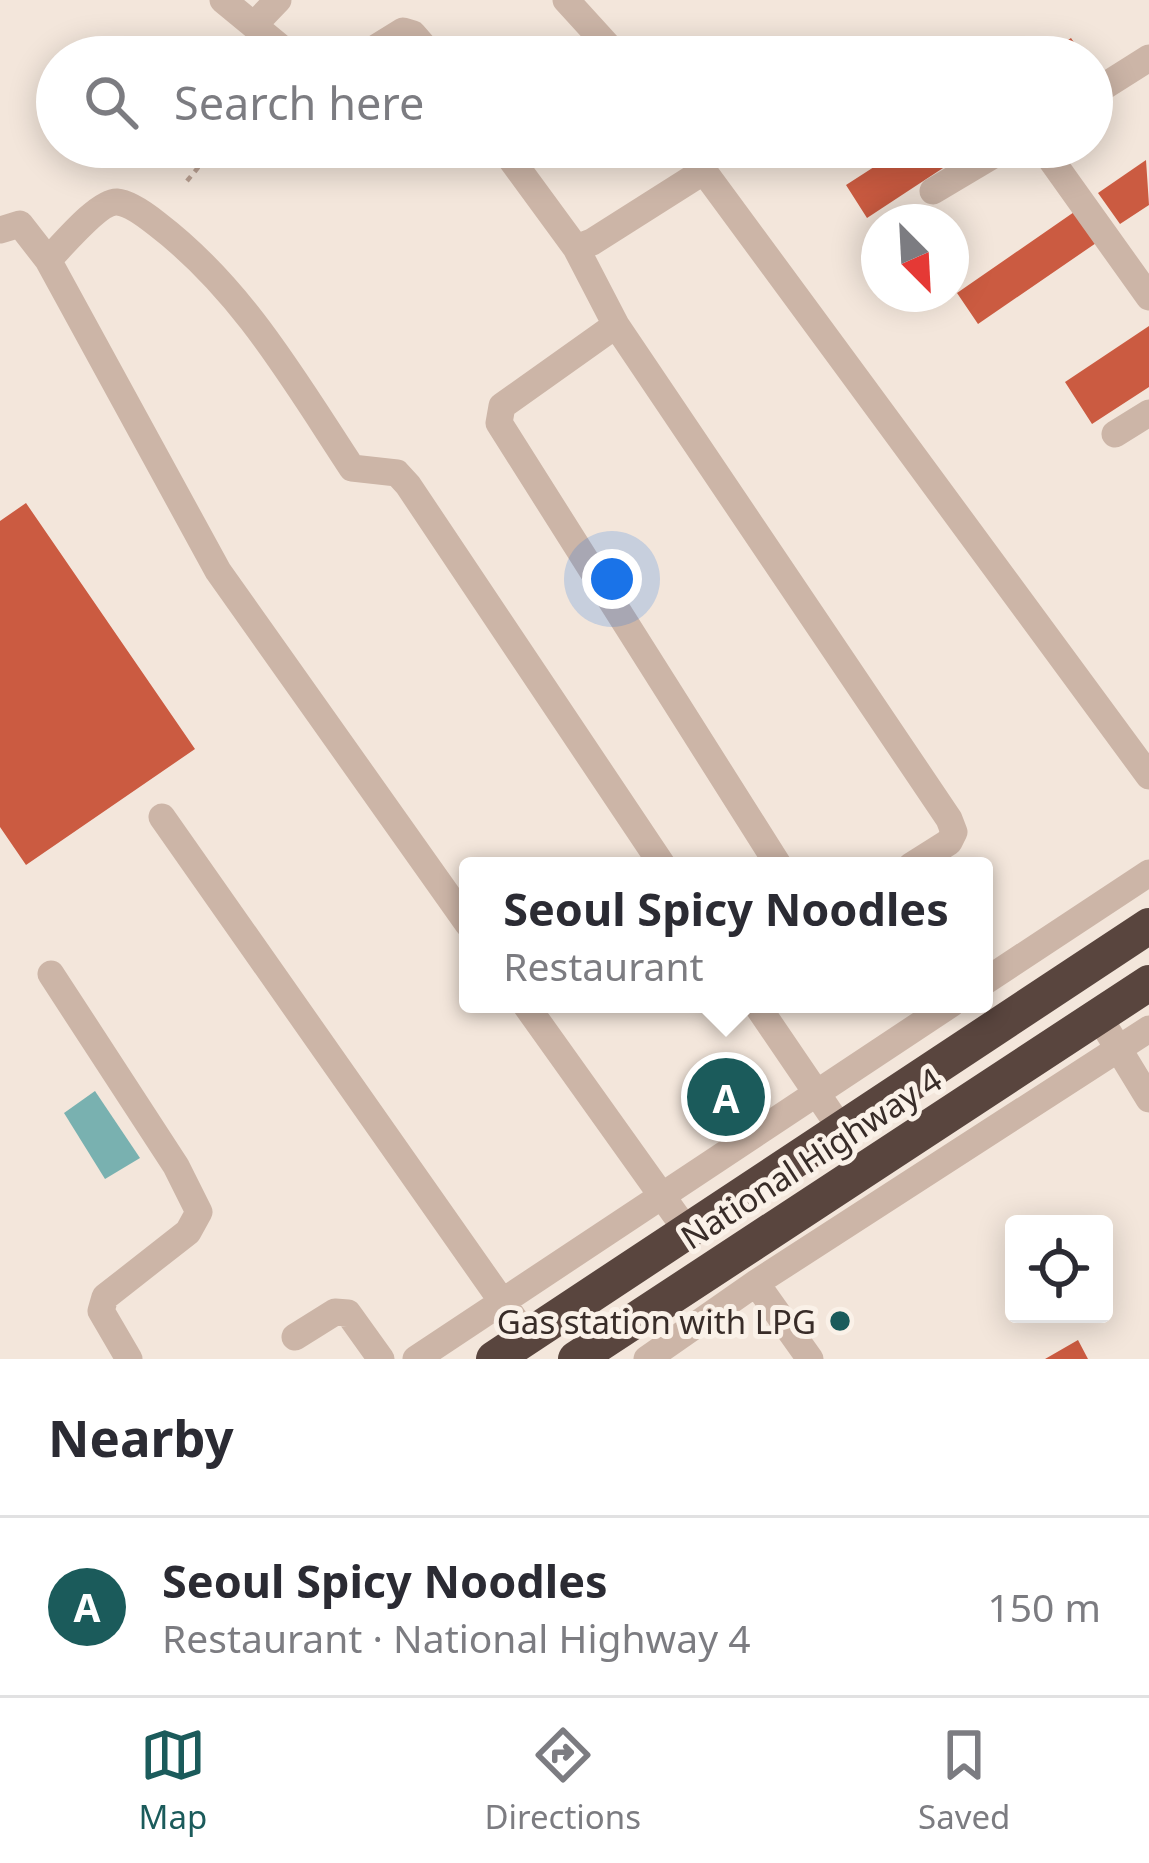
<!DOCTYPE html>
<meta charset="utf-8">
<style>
:root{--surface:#fff;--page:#f7f7f7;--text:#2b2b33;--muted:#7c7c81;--line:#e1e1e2;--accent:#1b5b5b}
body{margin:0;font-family:"Noto Sans",sans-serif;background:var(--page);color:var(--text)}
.controls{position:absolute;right:36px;bottom:36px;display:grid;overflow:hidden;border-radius:12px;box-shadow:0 6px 30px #0003}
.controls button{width:108px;height:108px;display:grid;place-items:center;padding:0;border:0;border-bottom:3px solid var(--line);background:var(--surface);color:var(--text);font:60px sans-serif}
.compass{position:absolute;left:861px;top:204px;width:108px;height:108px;border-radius:50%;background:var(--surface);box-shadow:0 6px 30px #0003;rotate:156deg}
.you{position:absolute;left:612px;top:579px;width:42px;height:42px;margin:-30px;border:9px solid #fff;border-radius:50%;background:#1a73e8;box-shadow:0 0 0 18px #1a73e833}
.badge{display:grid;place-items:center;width:78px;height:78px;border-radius:50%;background:var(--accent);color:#fff;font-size:39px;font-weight:700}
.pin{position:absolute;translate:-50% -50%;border:6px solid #fff;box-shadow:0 3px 12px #0006}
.popup{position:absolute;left:459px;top:857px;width:534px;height:156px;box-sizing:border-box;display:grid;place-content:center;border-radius:12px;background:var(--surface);filter:drop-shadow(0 3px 9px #0005);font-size:39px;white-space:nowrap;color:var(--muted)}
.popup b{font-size:45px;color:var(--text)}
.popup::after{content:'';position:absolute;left:50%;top:100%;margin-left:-24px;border:24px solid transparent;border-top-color:var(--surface)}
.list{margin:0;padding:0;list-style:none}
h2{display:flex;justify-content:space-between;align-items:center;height:156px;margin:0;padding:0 48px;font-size:51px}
h2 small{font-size:39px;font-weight:400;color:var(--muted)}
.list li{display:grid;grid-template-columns:78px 1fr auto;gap:36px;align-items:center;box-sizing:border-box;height:180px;padding:0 48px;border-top:3px solid var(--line)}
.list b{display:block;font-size:45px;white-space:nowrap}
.list p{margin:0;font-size:39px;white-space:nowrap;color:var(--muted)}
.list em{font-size:39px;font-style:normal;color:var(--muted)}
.icon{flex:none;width:66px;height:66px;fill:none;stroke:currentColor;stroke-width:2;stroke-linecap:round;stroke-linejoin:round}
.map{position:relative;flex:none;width:1149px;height:1359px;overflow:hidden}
.search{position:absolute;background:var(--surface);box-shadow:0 6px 30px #0003;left:36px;right:36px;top:36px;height:132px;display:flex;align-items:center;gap:30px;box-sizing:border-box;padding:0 42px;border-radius:66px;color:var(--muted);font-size:45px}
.sheet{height:336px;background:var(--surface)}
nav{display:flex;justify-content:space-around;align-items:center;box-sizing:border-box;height:168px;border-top:3px solid var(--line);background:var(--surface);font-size:33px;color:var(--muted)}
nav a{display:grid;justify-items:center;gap:6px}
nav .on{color:var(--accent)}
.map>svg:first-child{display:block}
.water{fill:#79b1b0}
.building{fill:#cb5b41}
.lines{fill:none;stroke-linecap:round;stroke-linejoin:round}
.path{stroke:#b89f91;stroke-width:4.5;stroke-dasharray:6 6;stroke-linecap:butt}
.minor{stroke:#ccb5a7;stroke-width:27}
.highway{stroke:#59453e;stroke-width:36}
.poi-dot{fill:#1b5b5b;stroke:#faf1e8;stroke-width:4.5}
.labels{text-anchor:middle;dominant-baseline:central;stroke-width:10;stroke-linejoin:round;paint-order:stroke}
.street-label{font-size:33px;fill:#382c28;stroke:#faf1e8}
.poi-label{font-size:33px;fill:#382c28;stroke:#faf1e8;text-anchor:end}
</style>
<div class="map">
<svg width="1149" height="1359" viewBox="0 0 1149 1359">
<rect width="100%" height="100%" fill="#f3e6db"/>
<path class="water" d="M95,1091L140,1158L105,1179L64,1113Z"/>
<path class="building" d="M1071,38L1084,57H1042Z
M905,147H975L867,218L846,185Z
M1146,160L1149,205L1120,224L1098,193Z
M1077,210L1099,241L978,324L957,293Z
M1149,326V387L1092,424L1065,382Z
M26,503L195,749L26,865L0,827V521Z
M1078,1340L1088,1359H1045Z"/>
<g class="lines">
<path class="path" d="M187,181L215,147"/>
<path class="minor" d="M223,0L292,57
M566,0L618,57
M255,24L278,0
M361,57L403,31L413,34L433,57
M1092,94L1149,58
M502,147L576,248L592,242L704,171
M686,147L1149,776
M1042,147L1149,297
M933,191L1007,147
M0,230L20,224L48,260L218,571L468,924
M576,248L616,325L949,819L954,832L949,842L911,866
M48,260C62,246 99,201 117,202C130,203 147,216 157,224C242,289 294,380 352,468L397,473L408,485L663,866
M616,325L502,406L499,423L779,866
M1115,434L1149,413
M162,817L527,1337
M51,974L176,1166L199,1212L188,1232L105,1297L101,1311L129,1359
M984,982L1149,873
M525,1004L687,1231
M756,1004L841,1129
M1099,1017L1149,1099
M756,1283L810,1359
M295,1337L335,1312L348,1313L381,1359
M416,1359L951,1004
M647,1359L756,1283L1149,1029"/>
<path class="highway" d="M494,1359L1149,926
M576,1359L1149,983"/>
</g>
<circle class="poi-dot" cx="840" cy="1321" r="12"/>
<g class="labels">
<g class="street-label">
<text transform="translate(811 1158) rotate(-33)">National Highway 4</text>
</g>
<g class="poi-label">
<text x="816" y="1321">Gas station with LPG</text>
</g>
</g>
</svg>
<div class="controls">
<button><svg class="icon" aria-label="locate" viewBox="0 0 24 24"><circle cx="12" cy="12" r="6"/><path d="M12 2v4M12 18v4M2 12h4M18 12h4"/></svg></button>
</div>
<svg class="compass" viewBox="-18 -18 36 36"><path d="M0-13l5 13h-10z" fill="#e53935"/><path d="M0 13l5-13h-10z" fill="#7c7c81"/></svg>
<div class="you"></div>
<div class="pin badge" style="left:726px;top:1097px">A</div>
<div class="popup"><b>Seoul Spicy Noodles</b>Restaurant</div>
<div class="search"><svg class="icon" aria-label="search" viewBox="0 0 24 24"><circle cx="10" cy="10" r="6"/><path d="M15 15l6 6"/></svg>Search here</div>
</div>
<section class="sheet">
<h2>Nearby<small></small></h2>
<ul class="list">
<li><span class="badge">A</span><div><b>Seoul Spicy Noodles</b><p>Restaurant · National Highway 4</p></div><em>150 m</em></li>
</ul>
</section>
<nav>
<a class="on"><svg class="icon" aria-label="map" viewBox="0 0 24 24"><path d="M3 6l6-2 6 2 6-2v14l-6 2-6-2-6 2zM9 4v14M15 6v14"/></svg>Map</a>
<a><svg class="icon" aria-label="directions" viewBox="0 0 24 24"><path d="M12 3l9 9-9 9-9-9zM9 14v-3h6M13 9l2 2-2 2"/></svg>Directions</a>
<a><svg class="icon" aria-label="saved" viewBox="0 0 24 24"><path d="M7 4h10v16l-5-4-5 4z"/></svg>Saved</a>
</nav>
